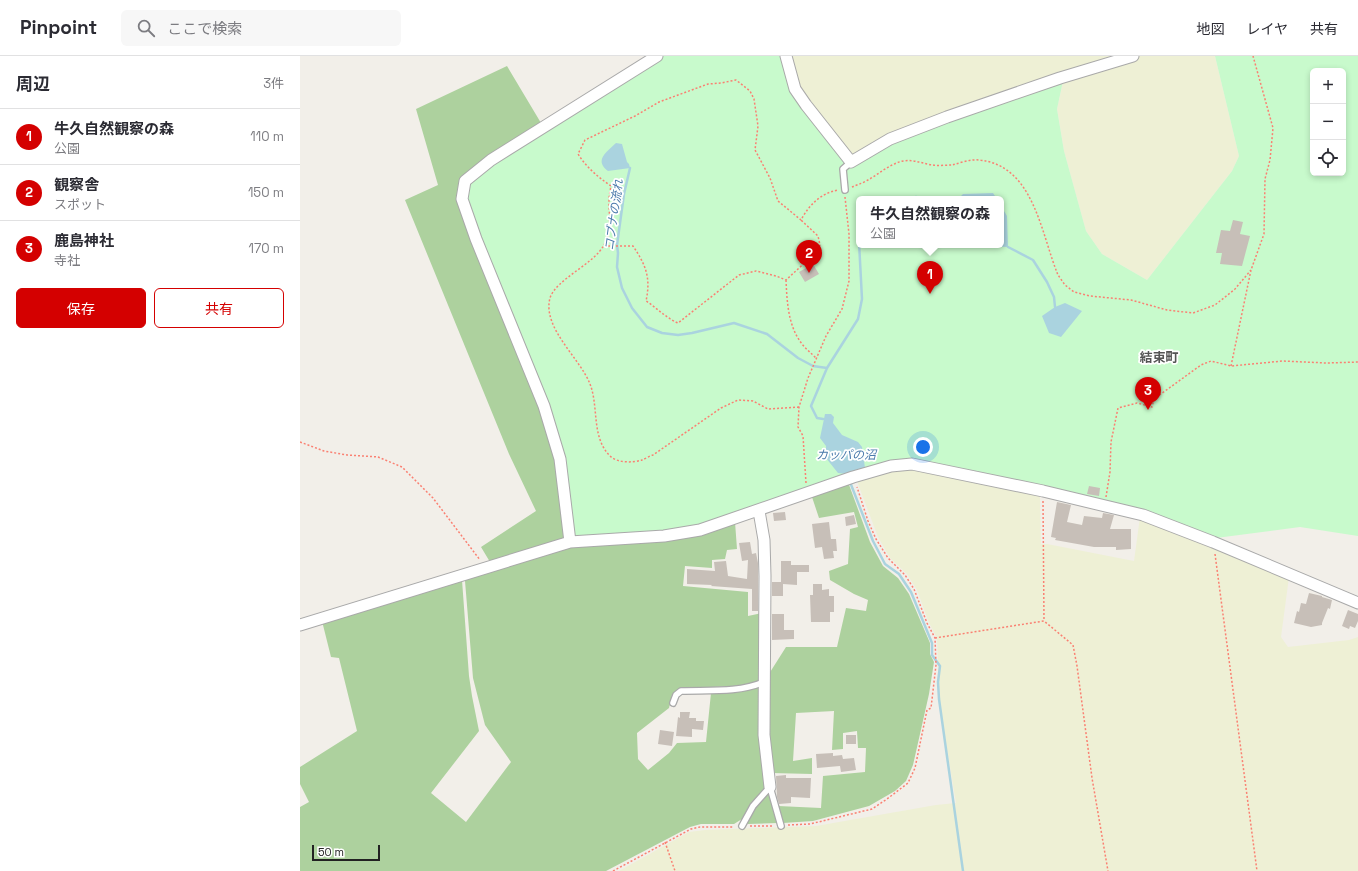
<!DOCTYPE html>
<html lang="ja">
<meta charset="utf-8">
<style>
:root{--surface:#fff;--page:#f7f7f7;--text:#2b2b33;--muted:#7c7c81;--line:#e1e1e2;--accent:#d40000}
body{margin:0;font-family:"Space Grotesk","Noto Sans JP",sans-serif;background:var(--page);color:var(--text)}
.controls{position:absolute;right:12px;top:12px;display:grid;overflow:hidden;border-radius:6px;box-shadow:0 2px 6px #0003}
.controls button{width:36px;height:36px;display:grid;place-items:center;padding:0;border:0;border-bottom:1px solid var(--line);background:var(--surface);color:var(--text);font:20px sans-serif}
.scale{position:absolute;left:12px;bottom:10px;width:68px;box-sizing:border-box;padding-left:4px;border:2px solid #222;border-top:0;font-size:11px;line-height:14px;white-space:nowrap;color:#222;-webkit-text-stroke:3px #fff;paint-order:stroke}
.you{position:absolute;left:623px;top:391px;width:14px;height:14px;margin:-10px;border:3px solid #fff;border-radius:50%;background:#1a73e8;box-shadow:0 0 0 6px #1a73e833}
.badge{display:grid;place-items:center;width:26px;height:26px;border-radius:50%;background:var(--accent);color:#fff;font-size:13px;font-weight:700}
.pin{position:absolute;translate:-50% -33px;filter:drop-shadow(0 1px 2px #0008)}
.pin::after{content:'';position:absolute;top:21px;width:14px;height:12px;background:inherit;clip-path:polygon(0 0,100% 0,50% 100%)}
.popup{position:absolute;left:556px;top:140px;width:148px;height:52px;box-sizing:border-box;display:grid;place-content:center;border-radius:6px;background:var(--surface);filter:drop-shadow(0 1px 3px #0005);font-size:13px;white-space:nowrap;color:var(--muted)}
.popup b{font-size:15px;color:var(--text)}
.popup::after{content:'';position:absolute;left:50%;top:100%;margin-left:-8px;border:8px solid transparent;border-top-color:var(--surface)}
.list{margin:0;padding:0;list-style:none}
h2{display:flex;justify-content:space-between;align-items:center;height:52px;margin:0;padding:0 16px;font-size:17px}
h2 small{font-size:13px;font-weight:400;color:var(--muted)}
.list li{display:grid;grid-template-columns:26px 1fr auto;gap:12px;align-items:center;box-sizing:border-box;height:56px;padding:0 16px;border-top:1px solid var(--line)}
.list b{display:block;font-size:15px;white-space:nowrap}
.list p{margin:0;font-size:13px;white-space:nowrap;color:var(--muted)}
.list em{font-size:13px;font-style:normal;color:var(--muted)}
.actions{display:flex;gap:8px;padding:12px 16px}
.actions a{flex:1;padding:9px 0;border:1px solid var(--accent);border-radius:6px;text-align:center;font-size:14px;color:var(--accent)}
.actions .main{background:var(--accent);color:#fff}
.icon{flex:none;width:22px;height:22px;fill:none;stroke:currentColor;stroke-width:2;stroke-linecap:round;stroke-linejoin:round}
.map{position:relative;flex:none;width:1058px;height:815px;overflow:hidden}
header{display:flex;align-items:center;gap:24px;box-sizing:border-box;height:56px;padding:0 20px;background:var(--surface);border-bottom:1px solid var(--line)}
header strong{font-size:19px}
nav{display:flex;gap:22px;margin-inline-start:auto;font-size:14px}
.search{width:280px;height:36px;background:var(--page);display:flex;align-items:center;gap:10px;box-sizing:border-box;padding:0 14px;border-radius:6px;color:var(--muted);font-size:15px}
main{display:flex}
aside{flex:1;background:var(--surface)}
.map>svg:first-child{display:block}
.farmland{fill:#eef0d5}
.forest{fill:#add19e}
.park{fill:#c8facc;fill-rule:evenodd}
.water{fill:#aad3df}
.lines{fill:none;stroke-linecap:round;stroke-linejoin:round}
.stream{stroke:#aad3df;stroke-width:2.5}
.building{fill:#c7bfb8}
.service-casing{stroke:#a9a9a9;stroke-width:8}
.minor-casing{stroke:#a9a9a9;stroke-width:13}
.path{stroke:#fa8072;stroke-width:1.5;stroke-dasharray:2 2;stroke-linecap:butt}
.service{stroke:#fff;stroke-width:5.5}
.minor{stroke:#fff;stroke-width:11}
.labels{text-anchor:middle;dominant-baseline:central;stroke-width:3.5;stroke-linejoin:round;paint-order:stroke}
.water-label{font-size:12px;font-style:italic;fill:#4a7aab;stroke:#fff}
.quarter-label{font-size:13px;font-weight:bold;fill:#555;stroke:#fff}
</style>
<header>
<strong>Pinpoint</strong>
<div class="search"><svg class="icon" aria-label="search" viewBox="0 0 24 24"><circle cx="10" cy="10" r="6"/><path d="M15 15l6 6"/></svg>ここで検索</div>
<nav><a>地図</a><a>レイヤ</a><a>共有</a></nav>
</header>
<main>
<aside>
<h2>周辺<small>3件</small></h2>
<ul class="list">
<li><span class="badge">1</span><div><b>牛久自然観察の森</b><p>公園</p></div><em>110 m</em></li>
<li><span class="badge">2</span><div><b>観察舎</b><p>スポット</p></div><em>150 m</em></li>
<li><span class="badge">3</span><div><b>鹿島神社</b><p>寺社</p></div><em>170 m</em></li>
</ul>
<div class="actions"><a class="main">保存</a><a>共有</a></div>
</aside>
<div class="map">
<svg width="1058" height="815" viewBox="0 0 1058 815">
<rect width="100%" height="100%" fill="#f2efe9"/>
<path class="farmland" d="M489,0H915L939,100L932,115L847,224L802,198L786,175L764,95L757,53L763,26L556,99L548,98L498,33Z
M599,412L621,413L738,438L740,442L741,488H747L834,505L840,461L989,521L981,581L988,591L1049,584L1058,581V815H319L389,776L405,774L516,770L636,749L656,747L640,651L637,582L629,567L617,534L607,518L590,502L578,481L558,428V423Z"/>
<path class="forest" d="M207,10L241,67L242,356L257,404L267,477L264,483L190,506L181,491L236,455L209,398L105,144L138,129L116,53Z
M548,426L570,486L583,510L598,522L609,538L630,587V598L634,606L629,638L613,709L606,725L595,735L569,750L513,765L483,767L478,750L521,752L523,720L565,716L566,692H558L557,675L543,677V693L532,694L534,655L496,657L493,705L512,702V718L471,717L469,701L467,621L486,591H537L546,552L566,555L568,544L554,538L530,524L529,515L548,508L550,473L558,471L554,456L519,462L511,438Z
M435,466L437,493L427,494L425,503L412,504V512L385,510L383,530L448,536V560L462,557V621L456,626L443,630L380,632L372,639L369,652L337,677L338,703L348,714L369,697L377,687L406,686L411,637L451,633L460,631L465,733L449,751L442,763L434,768H401L390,771L306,815H0V751L9,746L0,728V711L57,675L39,602L31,601L22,565L162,524L169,620L172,640L179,675L131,737L166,766L211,706L185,669L173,622L165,525L170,519L275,489Z
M469,737L478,767L448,768L447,765L454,752Z"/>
<path class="park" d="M363,0H482L483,5L549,113L574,96L609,80L763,25L757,53L764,95L786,175L802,198L847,224L932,115L939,100L915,0H1058V480L1000,471L916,482L614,403L402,469L365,476L276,481L273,477L265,406L166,146L167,129L197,105ZM1013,15H1043V117H1013ZM559,143H701V189H559Z"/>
<path class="water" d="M316,87L322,88L327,106L329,108L330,112L308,115C293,104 308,95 316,87Z
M693,137L697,143H658L663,138Z
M701,150L707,160L708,191L686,190L685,189H701Z
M765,247L782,255L761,281L749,277L742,260L755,251Z
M525,358H531L534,361L533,367L542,379L558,386L562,391L565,412L547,418L538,417L526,402V390L520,382Z"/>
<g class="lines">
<path class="stream" d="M330,112L324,138L317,189L318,197L317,211L322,232L332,252L347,271L362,277L378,279L392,277L434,267L467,278L498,302L513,310L527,312
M610,143L616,141L623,143
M708,191L733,204L747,226L754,241L755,251
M523,363L517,362L511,350L527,312L558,263L562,243L559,186
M550,426L573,485L585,508L599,518L611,536L632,587V599L640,610L638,626L639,643L663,815"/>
</g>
<path class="building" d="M933,164L943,166L940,178L950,180L942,210L920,208L922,197H916L921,174L930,175Z
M513,208L519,218L505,226L499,216Z
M789,430L800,432L799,440L787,438Z
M757,446L771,449L767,466L782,469L784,460L802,462L803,457L814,459L810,473H831V493L816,494V491H794L755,484L756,482L751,481Z
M485,456L486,464L474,465L473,457Z
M554,459L556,468L546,470L545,461Z
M529,466L531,483H536L537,495H533L534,502L524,503L522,491L515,492L512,468Z
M450,486L452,498L456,497L458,507V555H452V533L411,530L412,529L387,528V513L415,515L414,506L426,505L428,520L447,523L448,504L442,505L439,487Z
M481,505H491V509H509V516H497V529L483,528V540H472V526H481Z
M513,528H522V534L529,533V540H534V556H530V566H511L510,539H513Z
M1009,537L1022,540V541L1032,544L1030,553L1028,552L1022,567V569L1011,571L994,567L997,555L999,556L1001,547L1006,548Z
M1048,554L1058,558V565L1055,572L1050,570L1049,573L1042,570Z
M472,558H484V574H494V583L472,584Z
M380,656H390L389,662H396V665H404L403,674L392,673V681L376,680L378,661L380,662Z
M360,674L374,676L372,690L358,688Z
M546,679H556V688H546Z
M533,697V700L542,699L543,703L554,702L556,714L541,716L540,710L517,712L516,698Z
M486,719V722H511L510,742L491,741V747L479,748L477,741L476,720Z"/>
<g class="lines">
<defs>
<path id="service" d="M545,134L543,113L551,106
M373,647L376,639L381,635C409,634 438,637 464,626
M470,731L481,770
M442,770L453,750L470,731"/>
<path id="minor" d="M486,0L495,33L506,49L551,106L590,83L647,61L760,22L833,0
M459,455L464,484L465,520L464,679L470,731
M270,486L260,403L244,350L176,183L162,143L165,125L191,104L357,0
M0,569L270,486L364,480L400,474L553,421L591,410L612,408L743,435L843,459L913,486L1058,547"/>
</defs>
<use href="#service" class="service-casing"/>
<use href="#minor" class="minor-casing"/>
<path class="path" d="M552,131C556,129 561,128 566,125C578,119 589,108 603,105C614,103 623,108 633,109C639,110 646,109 652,109C660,107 670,103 679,104C734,109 741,178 758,219L765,229L774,236L790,240L831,244L867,254L893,257L915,249L935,233L951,214
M304,190H333C346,209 351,222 346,245C357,252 366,262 378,267L439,219L456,215L476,220L486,224L511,201L520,189L518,180L501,164
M486,224C487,246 488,270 502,288C506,293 511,297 516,302
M931,310L951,214L964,178L965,123L970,104L973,72L953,0
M499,351L468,353L453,345L438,344L421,352L353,399C349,400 345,403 342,404C333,407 317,407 310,400C291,381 299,351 290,328C280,302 242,272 250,242C256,223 293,209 304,189C312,175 309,160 309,145C309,140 310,135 311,130C298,121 286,111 278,98L285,84L335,60L359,46L408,28L421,27L436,24L450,35L454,43L458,70L455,94L470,122L478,145L501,164C509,149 521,137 538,134
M0,386L24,395L47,399L78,401L102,411L133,442L180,504
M506,427L503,380L498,371L499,351L508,322L526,280L542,253L549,225V178L545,141
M806,441L810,416L811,386L818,352L837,347L852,351L854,343L901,309L911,305L931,310L983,305L1026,307L1058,306
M743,445L744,565
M915,498L957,815
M635,582L744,565L773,589L777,610L792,722L808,815
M488,769L510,768L572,753L587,743L608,727L615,712L627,654L631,652L636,609L635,582L627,567L614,533L605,519L588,502L576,483L568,465L557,431
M450,770H474
M365,786L375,815
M313,815L391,773L400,771H434"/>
<use href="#service" class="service"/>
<use href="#minor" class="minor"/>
</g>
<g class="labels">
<g class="water-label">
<text transform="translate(314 159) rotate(-82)">コブナの流れ</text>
<text x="546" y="399">カッパの沼</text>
</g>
<g class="quarter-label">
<text x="859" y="301">結束町</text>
</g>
</g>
</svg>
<div class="controls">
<button>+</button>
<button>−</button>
<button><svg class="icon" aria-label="locate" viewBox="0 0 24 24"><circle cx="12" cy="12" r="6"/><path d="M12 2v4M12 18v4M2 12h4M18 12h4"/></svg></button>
</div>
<div class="scale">50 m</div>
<div class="you"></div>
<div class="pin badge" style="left:630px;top:238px">1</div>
<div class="popup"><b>牛久自然観察の森</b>公園</div>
<div class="pin badge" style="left:509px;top:217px">2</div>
<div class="pin badge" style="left:848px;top:354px">3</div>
</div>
</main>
